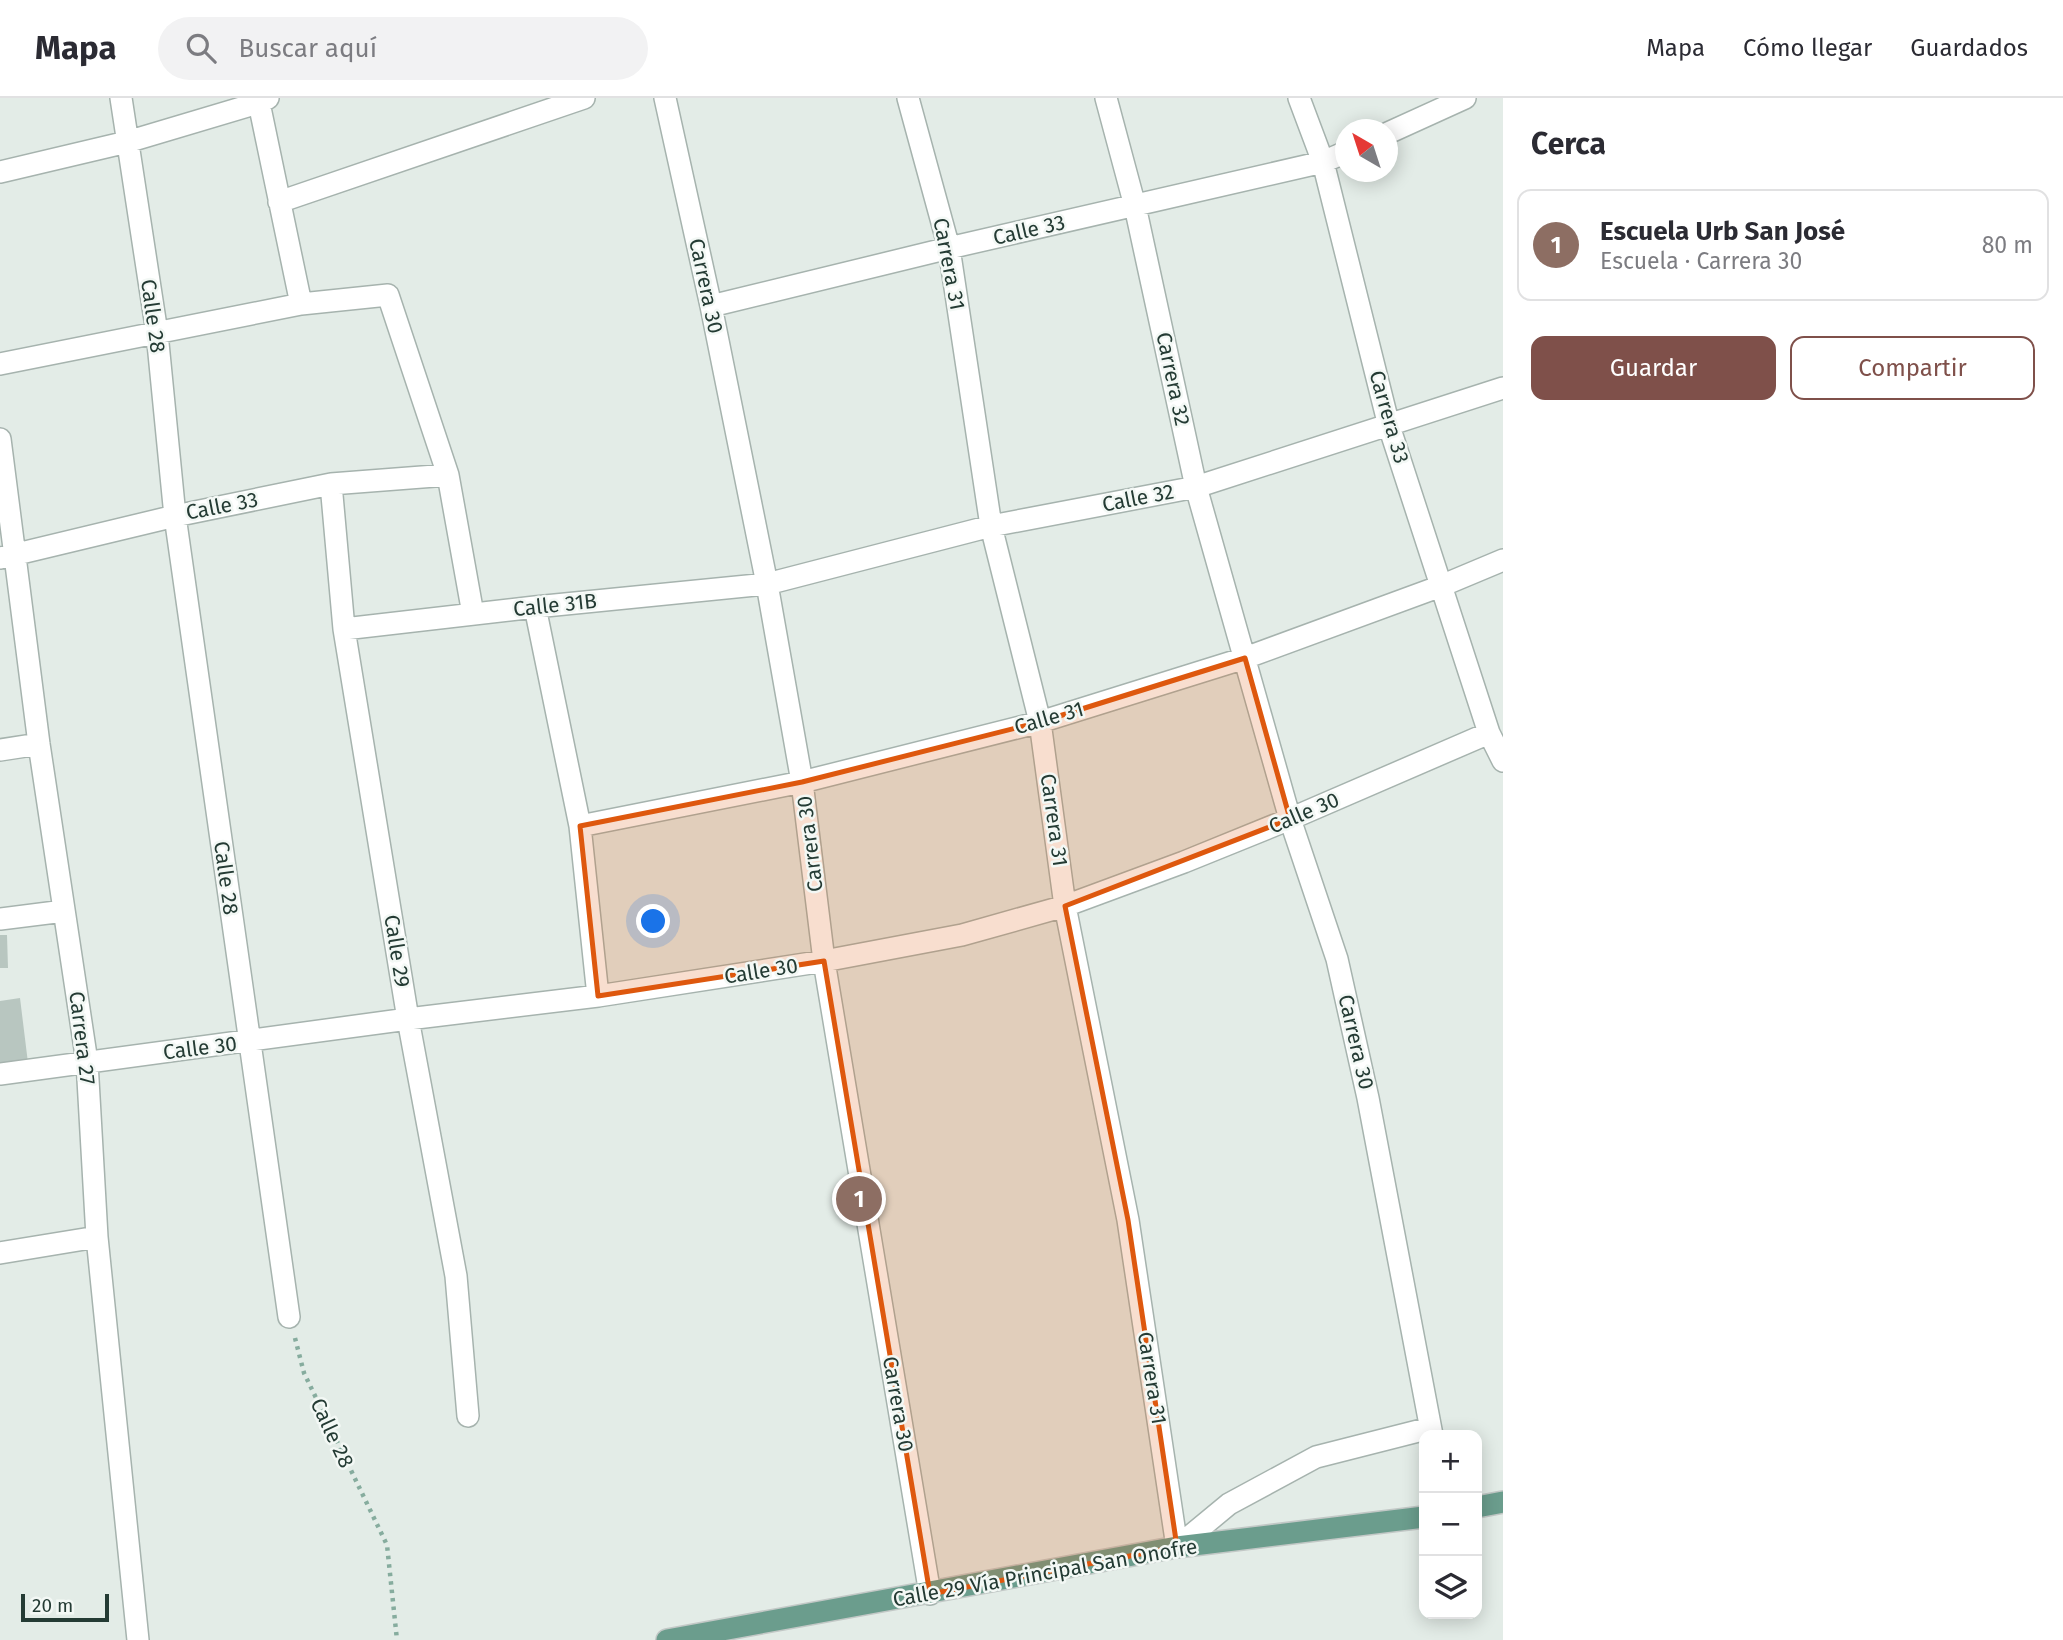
<!DOCTYPE html>
<html lang="es">
<meta charset="utf-8">
<style>
:root{--surface:#fff;--page:#f2f2f3;--text:#2b2b33;--muted:#7c7c81;--line:#e1e1e2;--accent:#7f504a}
body{margin:0;font-family:"Fira Sans",sans-serif;background:var(--page);color:var(--text)}
.controls{position:absolute;right:21px;bottom:21px;display:grid;overflow:hidden;border-radius:14px;box-shadow:0 4px 18px #0003}
.controls button{width:63px;height:63px;display:grid;place-items:center;padding:0;border:0;border-bottom:2px solid var(--line);background:var(--surface);color:var(--text);font:35px sans-serif}
.compass{position:absolute;left:1335px;top:21px;width:63px;height:63px;border-radius:50%;background:var(--surface);box-shadow:0 4px 18px #0003;rotate:321deg}
.scale{position:absolute;left:21px;bottom:18px;width:88px;box-sizing:border-box;padding-left:7px;border:4px solid #243b34;border-top:0;font-size:19px;line-height:24px;white-space:nowrap;color:#243b34;-webkit-text-stroke:5px #f3f8f5;paint-order:stroke}
.you{position:absolute;left:654px;top:824px;width:24px;height:24px;margin:-18px;border:5px solid #fff;border-radius:50%;background:#1a73e8;box-shadow:0 0 0 10px #1a73e833}
.badge{display:grid;place-items:center;width:46px;height:46px;border-radius:50%;background:var(--accent);color:#fff;font-size:23px;font-weight:700}
.pin{position:absolute;translate:-50% -50%;border:4px solid #fff;box-shadow:0 2px 7px #0006}
.list{margin:0;padding:0;list-style:none}
h2{display:flex;justify-content:space-between;align-items:center;height:91px;margin:0;padding:0 28px;font-size:30px}
h2 small{font-size:23px;font-weight:400;color:var(--muted)}
.list li{display:grid;grid-template-columns:46px 1fr auto;gap:21px;align-items:center;box-sizing:border-box;height:112px;margin:0 14px 14px;padding:0 14px;border:2px solid var(--line);border-radius:14px}
.list b{display:block;font-size:26px;white-space:nowrap}
.list p{margin:0;font-size:23px;white-space:nowrap;color:var(--muted)}
.list em{font-size:23px;font-style:normal;color:var(--muted)}
.actions{display:flex;gap:14px;padding:21px 28px}
.actions a{flex:1;padding:16px 0;border:2px solid var(--accent);border-radius:14px;text-align:center;font-size:24px;color:var(--accent)}
.actions .main{background:var(--accent);color:#fff}
.icon{flex:none;width:38px;height:38px;fill:none;stroke:currentColor;stroke-width:2;stroke-linecap:round;stroke-linejoin:round}
.map{position:relative;flex:none;width:1503px;height:1542px;overflow:hidden}
header{display:flex;align-items:center;gap:42px;box-sizing:border-box;height:98px;padding:0 35px;background:var(--surface);border-bottom:2px solid var(--line)}
header strong{font-size:33px}
nav{display:flex;gap:38px;margin-inline-start:auto;font-size:24px}
.search{width:490px;height:63px;background:var(--page);display:flex;align-items:center;gap:18px;box-sizing:border-box;padding:0 24px;border-radius:38px;color:var(--muted);font-size:26px}
main{display:flex}
aside{flex:1;background:var(--surface)}
.map>svg:first-child{display:block}
.building{fill:#b8c6c0}
.lines{fill:none;stroke-linecap:round;stroke-linejoin:round}
.street-casing{stroke:#a6b3ae;stroke-width:24}
.primary-casing{stroke:#c2c8c6;stroke-width:24}
.path{stroke:#86ac9e;stroke-width:4.5;stroke-dasharray:3.5 5;stroke-linecap:butt}
.street{stroke:#fff;stroke-width:21}
.primary{stroke:#6b9d8d;stroke-width:21}
.marked{fill:#de580e;fill-opacity:0.2;stroke:#de580e;stroke-width:5;stroke-linejoin:round}
.labels{text-anchor:middle;dominant-baseline:central;stroke-width:5;stroke-linejoin:round;paint-order:stroke}
.street-label{font-size:21px;fill:#243b34;stroke:#f3f8f5}
</style>
<header>
<strong>Mapa</strong>
<div class="search"><svg class="icon" aria-label="search" viewBox="0 0 24 24"><circle cx="10" cy="10" r="6"/><path d="M15 15l6 6"/></svg>Buscar aquí</div>
<nav><a>Mapa</a><a>Cómo llegar</a><a>Guardados</a></nav>
</header>
<main>
<div class="map">
<svg width="1503" height="1542" viewBox="0 0 1503 1542">
<rect width="100%" height="100%" fill="#e3ece7"/>
<path class="building" d="M0,837H7L8,870H0Z
M20,900L28,965L0,969V903Z"/>
<g class="lines">
<defs>
<path id="street" d="M121,0L157,235L175,418L289,1219
M258,0L301,206
M665,0L711,208L767,486L802,684L824,863L930,1496
M908,0L949,150L991,428L1040,624L1065,808L1128,1122L1177,1449
M1106,0L1135,108L1196,389L1290,721L1337,861L1368,1000L1432,1337
M1299,0L1323,64L1389,328L1489,635L1503,663
M1388,35L1465,0
M0,74L127,44L258,5L268,0
M279,104L584,0
M711,208L949,150L1323,64L1346,54
M0,266L301,206L388,197L448,377L473,516
M0,341L39,646L87,964L97,1139L138,1542
M331,386L344,531L408,921L456,1178L468,1318
M0,460L175,418L331,386L448,377
M535,509L580,728L598,898
M344,531L535,509L767,486L991,428L1196,389L1503,290
M0,652L39,646
M580,728L802,684L1040,624L1245,560L1441,488L1503,462
M0,821L64,813
M0,976L408,921L598,898L824,863L962,837L1065,808L1184,764L1290,721L1489,635
M0,1155L97,1139
M1177,1449L1229,1406L1316,1359L1430,1330"/>
<path id="primary" d="M1477,1409L1503,1404
M667,1542L1177,1449L1424,1419"/>
</defs>
<use href="#street" class="street-casing"/>
<use href="#primary" class="primary-casing"/>
<path class="path" d="M295,1240L304,1275L387,1447L397,1542"/>
<use href="#street" class="street"/>
<use href="#primary" class="primary"/>
</g>
<path class="marked" d="M1245,560L1290,721L1065,808L1128,1122L1177,1449L930,1496L824,863L598,898L580,728L802,684L1040,624Z"/>
<g class="labels">
<g class="street-label">
<text transform="translate(1029 132) rotate(-13)">Calle 33</text>
<text transform="translate(949 166) rotate(79)">Carrera 31</text>
<text transform="translate(706 188) rotate(78)">Carrera 30</text>
<text transform="translate(153 218) rotate(82)">Calle 28</text>
<text transform="translate(1173 281) rotate(78)">Carrera 32</text>
<text transform="translate(1389 319) rotate(74)">Carrera 33</text>
<text transform="translate(1138 400) rotate(-11)">Calle 32</text>
<text transform="translate(222 408) rotate(-11)">Calle 33</text>
<text transform="translate(555 507) rotate(-6)">Calle 31B</text>
<text transform="translate(1049 620) rotate(-16)">Calle 31</text>
<text transform="translate(1304 715) rotate(-23)">Calle 30</text>
<text transform="translate(1054 722) rotate(82)">Carrera 31</text>
<text transform="translate(810 746) rotate(-97)">Carrera 30</text>
<text transform="translate(226 780) rotate(82)">Calle 28</text>
<text transform="translate(397 853) rotate(81)">Calle 29</text>
<text transform="translate(761 873) rotate(-9)">Calle 30</text>
<text transform="translate(82 940) rotate(83)">Carrera 27</text>
<text transform="translate(1356 944) rotate(77)">Carrera 30</text>
<text transform="translate(200 950) rotate(-7)">Calle 30</text>
<text transform="translate(1152 1280) rotate(81)">Carrera 31</text>
<text transform="translate(898 1306) rotate(80)">Carrera 30</text>
<text transform="translate(332 1335) rotate(65)">Calle 28</text>
<text transform="translate(1045 1475) rotate(-10)">Calle 29 Vía Principal San Onofre</text>
</g>
</g>
</svg>
<div class="controls">
<button>+</button>
<button>−</button>
<button><svg class="icon" aria-label="layers" viewBox="0 0 24 24"><path d="M12 4l9 5-9 5-9-5zM3 14l9 5 9-5"/></svg></button>
</div>
<svg class="compass" viewBox="-18 -18 36 36"><path d="M0-13l5 13h-10z" fill="#e53935"/><path d="M0 13l5-13h-10z" fill="#7c7c81"/></svg>
<div class="scale">20 m</div>
<div class="you"></div>
<div class="pin badge" style="left:859px;top:1101px;background:#8d6e63">1</div>
</div>
<aside>
<h2>Cerca<small></small></h2>
<ul class="list">
<li><span class="badge" style="background:#8d6e63">1</span><div><b>Escuela Urb San José</b><p>Escuela · Carrera 30</p></div><em>80 m</em></li>
</ul>
<div class="actions"><a class="main">Guardar</a><a>Compartir</a></div>
</aside>
</main>
